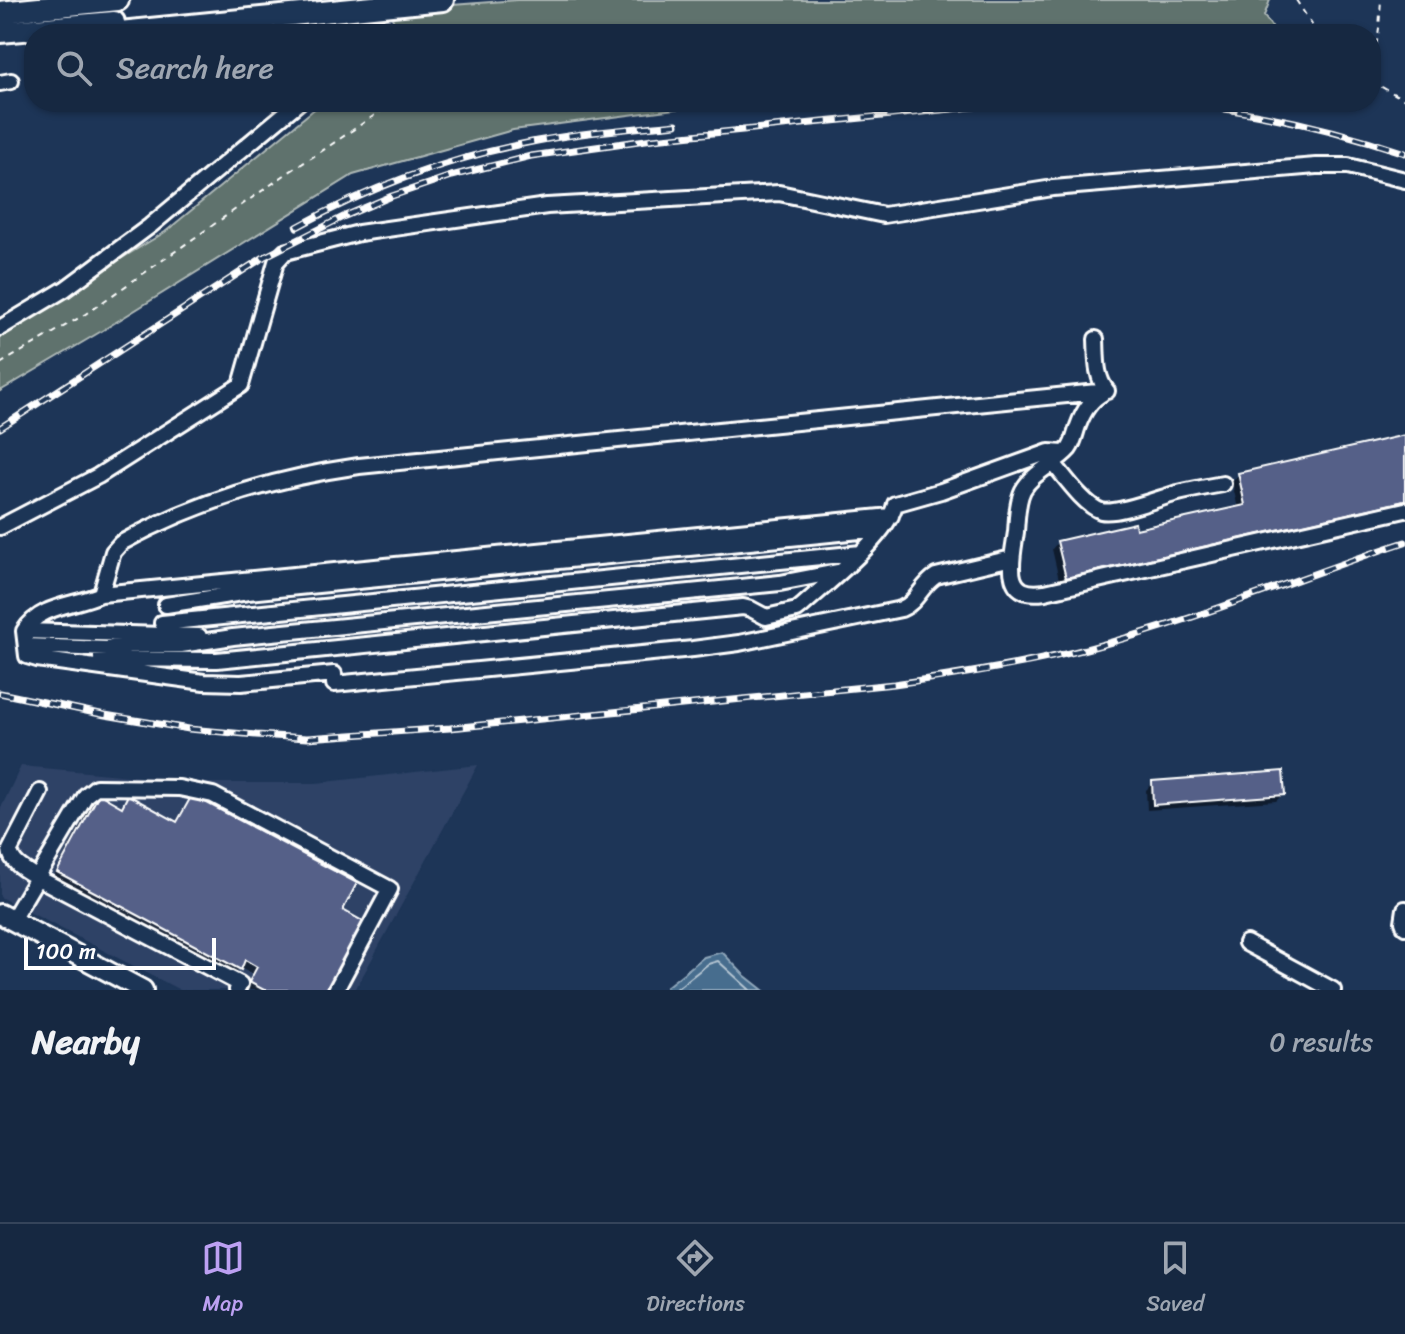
<!DOCTYPE html>
<style>
:root{--surface:#162841;--page:#1f3048;--text:#f1f3f6;--muted:#9ea6b1;--line:#35445a;--accent:#bca0f2}
body{margin:0;font-family:Sriracha,sans-serif;background:var(--page);color:var(--text)}
.scale{position:absolute;left:24px;bottom:20px;width:192px;box-sizing:border-box;padding-left:8px;border:4px solid #fff;border-top:0;font-size:22px;line-height:28px;white-space:nowrap;color:#fff;-webkit-text-stroke:6px #1d3557;paint-order:stroke}
.list{margin:0;padding:0;list-style:none}
h2{display:flex;justify-content:space-between;align-items:center;height:104px;margin:0;padding:0 32px;font-size:34px}
h2 small{font-size:26px;font-weight:400;color:var(--muted)}
.icon{flex:none;width:44px;height:44px;fill:none;stroke:currentColor;stroke-width:2;stroke-linecap:round;stroke-linejoin:round}
.map{position:relative;flex:none;width:1405px;height:990px;overflow:hidden}
.search{position:absolute;background:var(--surface);box-shadow:0 2px 6px #0004;left:24px;right:24px;top:24px;height:88px;display:flex;align-items:center;gap:20px;box-sizing:border-box;padding:0 28px;border-radius:32px;color:var(--muted);font-size:30px}
.sheet{height:232px;background:var(--surface)}
nav{display:flex;justify-content:space-around;align-items:center;box-sizing:border-box;height:112px;border-top:2px solid var(--line);background:var(--surface);font-size:22px;color:var(--muted)}
nav a{display:grid;justify-items:center;gap:4px}
nav .on{color:var(--accent)}
.map>svg:first-child{display:block}
.built{fill:#2e4266}
.green{fill:#5e726d;stroke:#aeb8b6;stroke-width:2}
.water{fill:#466d8e;stroke:#90a7bb;stroke-width:2}
.shadow{fill:#0007}
.lines{fill:none;stroke-linecap:round;stroke-linejoin:round}
.shore{stroke:#b5c5d2;stroke-width:2}
.building{fill:#556188;stroke:#fff;stroke-width:2}
.minor-casing{stroke:#fff;stroke-width:20}
.major-casing{stroke:#fff;stroke-width:24}
.highway-casing{stroke:#fff;stroke-width:26}
.path{stroke:#fff;stroke-width:2;stroke-dasharray:6 6;stroke-linecap:butt}
.minor{stroke:#1d3557;stroke-width:14}
.major{stroke:#1d3557;stroke-width:18}
.highway{stroke:#1d3557;stroke-width:20}
.rail-casing{stroke:#fff;stroke-width:7}
.rail{stroke:#1d3557;stroke-width:4;stroke-dasharray:12;stroke-linecap:butt}
</style>
<div class="map">
<svg width="1405" height="990" viewBox="0 0 1405 990">
<rect width="100%" height="100%" fill="#1d3557"/>
<filter id="ink" filterUnits="userSpaceOnUse"><feTurbulence type="fractalNoise" baseFrequency=".0125" numOctaves="2"/><feDisplacementMap in="SourceGraphic" scale="16" xChannelSelector="R" yChannelSelector="G"/><feConvolveMatrix kernelMatrix="1 2 1 2 8 2 1 2 1" color-interpolation-filters="sRGB"/></filter>
<g filter="url(#ink)">
<path class="built" d="M478,765L355,990H180L0,897V810L21,766L207,783H316Z"/>
<path class="green" d="M517,0H1270L1264,16L1277,34H400L388,10Z
M323,102H729L513,130L353,175L100,332L0,391V332L165,232Z"/>
<path class="water" d="M722,952L744,975L763,990H667L666,987L704,957Z"/>
<path class="shadow" d="M1405,437V505L1060,584L1052,549L1058,542L1135,531L1238,509L1232,482L1239,475Z
M1153,783L1283,794L1276,801L1147,810L1146,790Z
M99,796L120,808L128,797L175,823L186,804L193,798L340,911L326,990H245L252,974L240,968L232,976L52,879L92,803Z"/>
<g class="lines">
<path class="shore" d="M675,990L708,964L718,961L750,990"/>
</g>
<path class="building" d="M1405,435V501L1066,578L1057,541L1135,523L1136,529L1245,505L1238,473Z
M1283,771L1285,795L1153,805L1152,781Z
M99,794L122,807L128,795L177,822L192,795L357,883L343,910L364,922L329,990H264L249,982L257,967L245,960L241,970L57,872Z"/>
<g class="lines">
<defs>
<path id="minor" d="M378,34V27
M0,83L11,81
M0,328L65,289L150,226L299,102
M1096,339C1097,357 1095,376 1107,391
M1103,393C1090,400 1083,412 1078,426C1075,434 1074,442 1069,449C1056,464 1033,472 1023,490C1017,502 1017,519 1016,532C1012,560 1001,599 1045,592L1405,510
M1053,463C1065,477 1084,505 1101,511C1116,515 1157,499 1174,494C1190,490 1206,487 1223,484
M891,516L101,594C75,606 41,604 24,631L27,656L37,659L204,682L241,683L334,674V684L693,649L739,643L901,609C918,602 921,585 936,576L1012,558
M0,527L98,476L241,385L276,262L285,252L359,233L547,206L779,193L884,215L1053,188L1316,166H1348L1405,180
M101,594L113,552L121,543C195,502 275,478 359,466L1107,391
M166,605L248,592L880,529
M162,623L861,553
M24,631L199,636
M26,646L107,649L128,645H181L233,637L780,583L837,572
M101,649V658L108,659L217,660L743,607L751,609L766,617L797,610L802,606C826,584 889,535 895,504L941,491L1049,452L1064,453
M40,792L10,850C11,864 27,871 38,878L240,984L237,990
M1405,909L1403,922L1405,927
M12,920L86,795L96,787L179,788L213,795L390,889L336,990
M1246,943L1333,990"/>
<path id="major" d="M0,914L143,990"/>
<path id="highway" d="M0,12L118,0
M0,32L114,22
M100,34L443,0"/>
</defs>
<use href="#minor" class="minor-casing"/>
<use href="#major" class="major-casing"/>
<use href="#highway" class="highway-casing"/>
<path class="path" d="M1296,0L1318,34
M1371,81L1379,28L1381,0
M1371,81L1405,100
M0,364L84,315L289,172L319,153L394,102"/>
<use href="#minor" class="minor"/>
<use href="#major" class="major"/>
<use href="#highway" class="highway"/>
<defs>
<path id="rail" d="M1166,102C1247,109 1328,127 1405,153
M297,227C372,186 452,157 537,141C583,132 629,129 676,124
M0,428L264,257L345,216L392,196L451,176L531,156L653,139L1021,102
M0,693L105,715L189,729L256,735L307,738L450,728L894,684C959,675 1023,665 1086,649C1195,621 1299,577 1405,542"/>
</defs>
<use href="#rail" class="rail-casing"/>
<use href="#rail" class="rail"/>
</g>
</g>
</svg>
<div class="scale">100 m</div>
<div class="search"><svg class="icon" aria-label="search" viewBox="0 0 24 24"><circle cx="10" cy="10" r="6"/><path d="M15 15l6 6"/></svg>Search here</div>
</div>
<section class="sheet">
<h2>Nearby<small>0 results</small></h2>
<ul class="list">
</ul>
</section>
<nav>
<a class="on"><svg class="icon" aria-label="map" viewBox="0 0 24 24"><path d="M3 6l6-2 6 2 6-2v14l-6 2-6-2-6 2zM9 4v14M15 6v14"/></svg>Map</a>
<a><svg class="icon" aria-label="directions" viewBox="0 0 24 24"><path d="M12 3l9 9-9 9-9-9zM9 14v-3h6M13 9l2 2-2 2"/></svg>Directions</a>
<a><svg class="icon" aria-label="saved" viewBox="0 0 24 24"><path d="M7 4h10v16l-5-4-5 4z"/></svg>Saved</a>
</nav>
